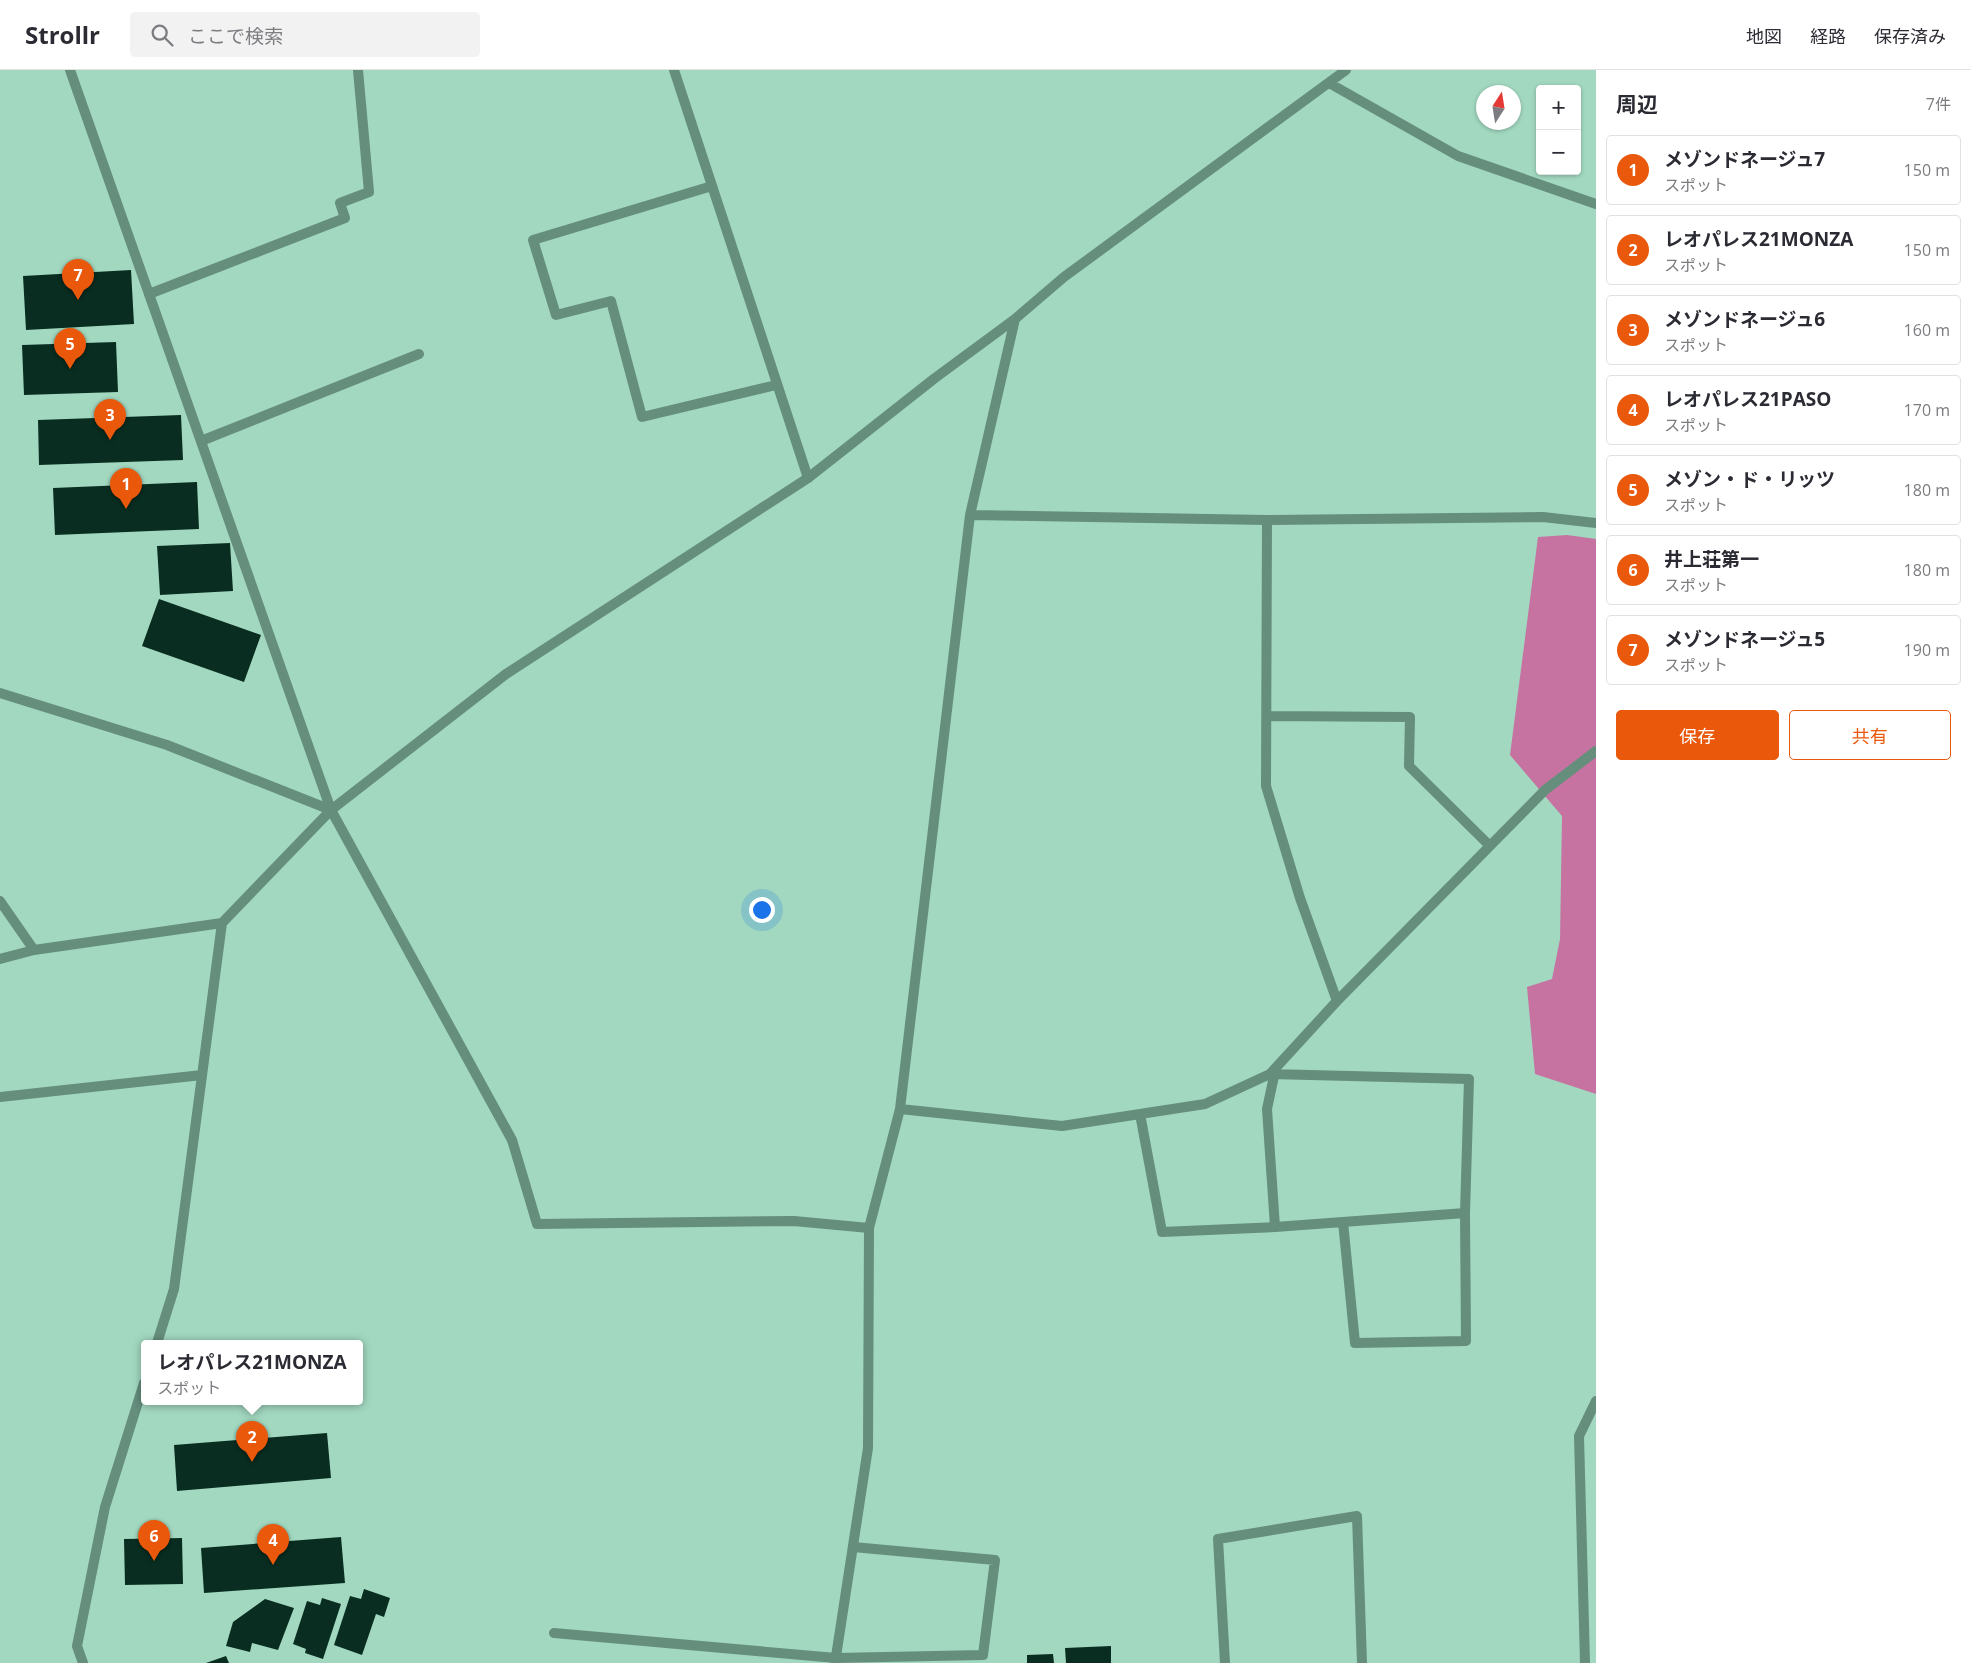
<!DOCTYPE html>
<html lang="ja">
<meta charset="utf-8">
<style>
:root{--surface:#fff;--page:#f2f2f3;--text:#2b2b33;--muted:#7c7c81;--line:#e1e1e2;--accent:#ea580c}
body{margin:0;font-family:"Open Sans","Noto Sans JP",sans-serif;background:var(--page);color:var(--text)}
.controls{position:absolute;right:15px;top:15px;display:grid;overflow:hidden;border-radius:5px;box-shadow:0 1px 4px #0004}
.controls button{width:45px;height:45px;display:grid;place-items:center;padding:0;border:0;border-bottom:1px solid var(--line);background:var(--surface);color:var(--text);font:25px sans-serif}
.compass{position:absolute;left:1476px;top:15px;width:45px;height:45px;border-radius:50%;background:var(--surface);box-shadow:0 1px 4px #0004;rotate:12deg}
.you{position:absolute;left:761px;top:839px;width:18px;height:18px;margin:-12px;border:4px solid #fff;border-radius:50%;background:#1a73e8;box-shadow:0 0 0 8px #1a73e833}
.badge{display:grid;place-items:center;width:32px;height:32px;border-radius:50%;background:var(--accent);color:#fff;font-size:16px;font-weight:700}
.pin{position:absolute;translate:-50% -41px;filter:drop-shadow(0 1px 2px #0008)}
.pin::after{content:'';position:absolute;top:26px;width:18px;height:15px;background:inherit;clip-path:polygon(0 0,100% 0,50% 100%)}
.popup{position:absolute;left:141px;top:1270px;width:222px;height:65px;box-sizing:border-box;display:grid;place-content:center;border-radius:5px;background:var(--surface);filter:drop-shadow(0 1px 4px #0005);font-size:16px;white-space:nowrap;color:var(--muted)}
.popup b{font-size:19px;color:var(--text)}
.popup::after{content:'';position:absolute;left:50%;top:100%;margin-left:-10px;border:10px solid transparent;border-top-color:var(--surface)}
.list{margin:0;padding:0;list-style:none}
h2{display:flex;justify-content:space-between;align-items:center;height:65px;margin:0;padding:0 20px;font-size:21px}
h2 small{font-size:16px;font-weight:400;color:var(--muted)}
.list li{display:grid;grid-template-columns:32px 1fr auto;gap:15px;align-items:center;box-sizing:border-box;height:70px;margin:0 10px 10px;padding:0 10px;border:1px solid var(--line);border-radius:5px}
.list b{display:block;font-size:19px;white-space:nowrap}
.list p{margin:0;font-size:16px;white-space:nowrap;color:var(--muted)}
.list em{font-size:16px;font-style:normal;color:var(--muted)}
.actions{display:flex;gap:10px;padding:15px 20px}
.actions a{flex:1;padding:11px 0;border:1px solid var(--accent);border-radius:5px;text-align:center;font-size:18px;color:var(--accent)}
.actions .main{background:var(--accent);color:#fff}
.icon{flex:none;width:28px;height:28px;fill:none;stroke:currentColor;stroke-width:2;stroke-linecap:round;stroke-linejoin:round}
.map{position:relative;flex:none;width:1596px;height:1593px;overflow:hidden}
header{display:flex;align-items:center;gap:30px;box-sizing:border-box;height:70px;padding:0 25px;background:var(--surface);border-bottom:1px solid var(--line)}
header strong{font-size:24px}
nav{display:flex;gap:28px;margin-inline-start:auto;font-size:18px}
.search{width:350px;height:45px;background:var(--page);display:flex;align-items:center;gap:12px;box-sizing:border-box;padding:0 18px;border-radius:5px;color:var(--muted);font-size:19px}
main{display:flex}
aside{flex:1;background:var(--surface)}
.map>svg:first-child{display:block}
.forest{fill:#c673a1}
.building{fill:#092e21}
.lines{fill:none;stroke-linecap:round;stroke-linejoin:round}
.service{stroke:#658e7d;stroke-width:10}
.minor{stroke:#658e7d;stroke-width:10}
.tertiary{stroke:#658e7d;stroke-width:10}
</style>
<header>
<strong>Strollr</strong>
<div class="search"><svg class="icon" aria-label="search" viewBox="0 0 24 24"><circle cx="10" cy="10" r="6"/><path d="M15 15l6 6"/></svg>ここで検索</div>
<nav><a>地図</a><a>経路</a><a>保存済み</a></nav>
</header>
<main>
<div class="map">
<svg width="1596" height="1593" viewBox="0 0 1596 1593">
<rect width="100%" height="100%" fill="#a2d8c0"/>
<path class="forest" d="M1567,465L1596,469V1024L1535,1004L1527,917L1552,909L1560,869L1562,746L1510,685L1538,467Z"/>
<path class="building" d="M131,200L134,254L26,260L23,206Z
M116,272L118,322L24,325L22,275Z
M181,345L183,390L39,395L38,350Z
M197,412L199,459L55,465L53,418Z
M230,473L233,521L160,525L157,476Z
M159,529L261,565L244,612L142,576Z
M327,1363L331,1408L177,1421L174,1375Z
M341,1467L345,1513L204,1523L201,1478Z
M182,1468L183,1514L125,1515L124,1469Z
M364,1519L390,1528L384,1547L376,1544L362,1585L334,1575L350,1526L361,1529Z
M322,1528L341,1534L323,1589L305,1583L306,1579L293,1574L307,1531L320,1535Z
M265,1529L294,1538L278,1580L252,1573L250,1582L226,1576L233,1552Z
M1111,1576V1593H1066L1065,1578Z
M1053,1584L1054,1593H1027V1585Z
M226,1586L229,1593H206Z"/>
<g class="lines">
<path class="service" d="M712,116L533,170L556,245L611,231L642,347L776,315
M149,224L345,148L340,133L369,122L358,0
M201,371L419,284
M1225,1593L1218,1469L1357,1446L1362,1593"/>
<path class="minor" d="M70,0L331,740
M1329,13L1458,86L1596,134
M970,445L1267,450L1543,447L1596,453
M1267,450L1266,716L1300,828L1337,931
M0,623L167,675L331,740L512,1070L537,1154L794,1151L869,1158
M1268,646L1410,647L1409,696L1490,776
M0,831L34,880
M0,889L34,880L222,853
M0,1027L202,1005
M900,1039L1062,1056L1205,1034L1270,1004L1337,931L1545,720L1596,681
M1140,1044L1162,1162L1275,1157L1465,1143
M1275,1157L1267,1039L1274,1006L1270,1004L1469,1009L1465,1143L1466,1271L1355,1273L1343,1152
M157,1273L174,1219L222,853L331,740L506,604L808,408L935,308L1015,249L1064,207L1346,0
M554,1563L836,1588L983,1585L995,1490L853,1477
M83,1593L77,1576L105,1437L144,1313
M835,1593L868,1378L869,1158L900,1039L970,445L1015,249
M1585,1593L1579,1366L1596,1331"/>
<path class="tertiary" d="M674,0L808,408"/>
</g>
</svg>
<div class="controls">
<button>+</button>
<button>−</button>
</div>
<svg class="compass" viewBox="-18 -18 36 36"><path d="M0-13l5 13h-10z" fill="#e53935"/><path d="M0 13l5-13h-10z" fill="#7c7c81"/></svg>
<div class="you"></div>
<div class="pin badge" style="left:126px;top:439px">1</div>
<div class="pin badge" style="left:252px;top:1392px">2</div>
<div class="popup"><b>レオパレス21MONZA</b>スポット</div>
<div class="pin badge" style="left:110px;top:370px">3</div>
<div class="pin badge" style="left:273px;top:1495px">4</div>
<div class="pin badge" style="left:70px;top:299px">5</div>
<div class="pin badge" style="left:154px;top:1491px">6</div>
<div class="pin badge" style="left:78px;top:230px">7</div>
</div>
<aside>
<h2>周辺<small>7件</small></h2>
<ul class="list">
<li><span class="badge">1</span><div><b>メゾンドネージュ7</b><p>スポット</p></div><em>150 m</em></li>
<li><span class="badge">2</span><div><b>レオパレス21MONZA</b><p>スポット</p></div><em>150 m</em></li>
<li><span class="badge">3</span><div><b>メゾンドネージュ6</b><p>スポット</p></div><em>160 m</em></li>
<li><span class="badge">4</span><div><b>レオパレス21PASO</b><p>スポット</p></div><em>170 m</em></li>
<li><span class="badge">5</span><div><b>メゾン・ド・リッツ</b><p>スポット</p></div><em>180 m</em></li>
<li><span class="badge">6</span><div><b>井上荘第一</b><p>スポット</p></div><em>180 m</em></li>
<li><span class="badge">7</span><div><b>メゾンドネージュ5</b><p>スポット</p></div><em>190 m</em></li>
</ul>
<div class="actions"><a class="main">保存</a><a>共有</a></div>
</aside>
</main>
